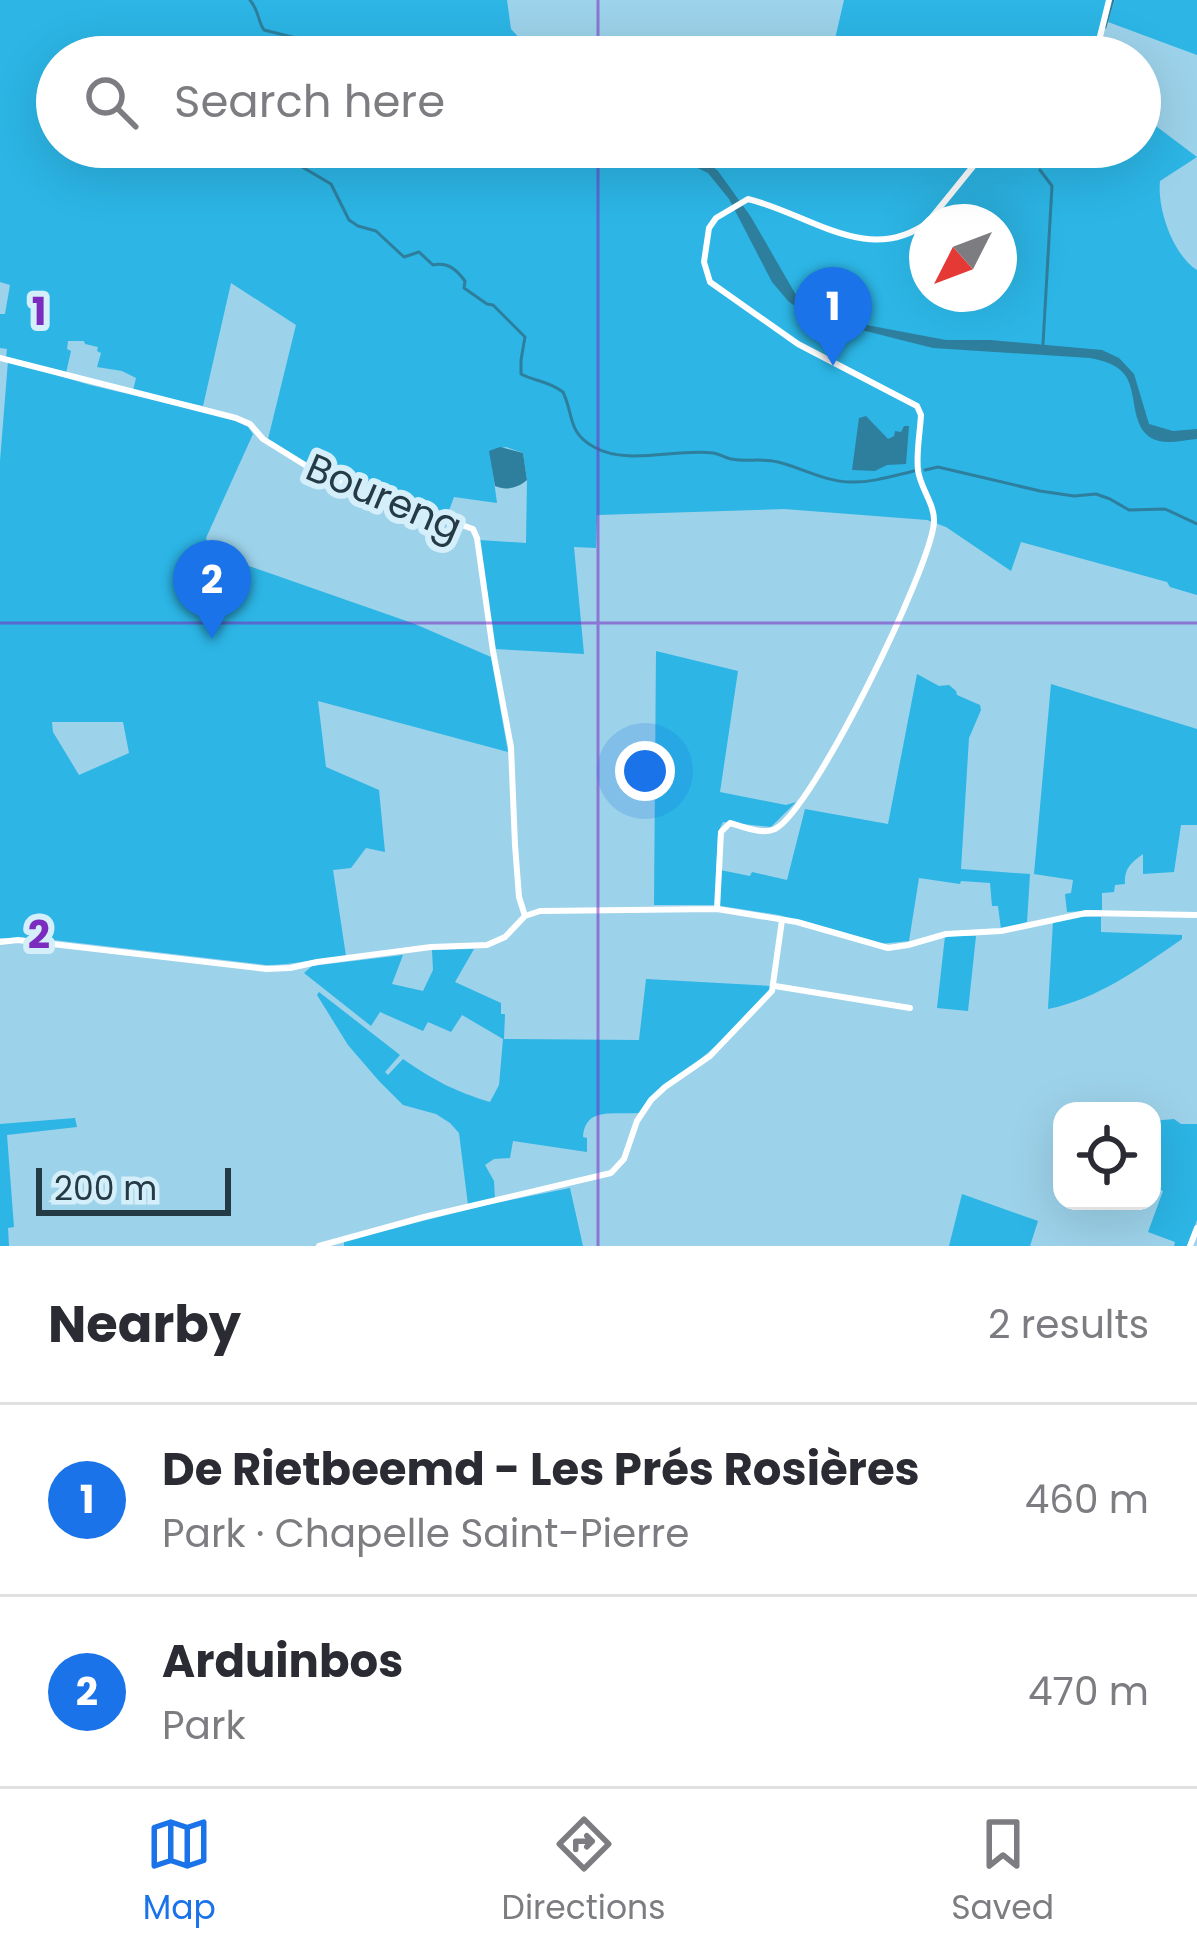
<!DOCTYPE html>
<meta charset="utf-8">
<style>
:root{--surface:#fff;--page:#f7f7f7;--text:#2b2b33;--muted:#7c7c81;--line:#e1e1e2;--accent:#1a73e8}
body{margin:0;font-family:Poppins,sans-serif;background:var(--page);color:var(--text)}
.controls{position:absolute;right:36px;bottom:36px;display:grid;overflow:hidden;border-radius:24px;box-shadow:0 12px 48px #0002}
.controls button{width:108px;height:108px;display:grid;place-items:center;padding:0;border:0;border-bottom:3px solid var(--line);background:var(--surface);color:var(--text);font:60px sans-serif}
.compass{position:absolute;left:909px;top:204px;width:108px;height:108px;border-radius:50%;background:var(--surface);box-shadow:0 12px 48px #0002;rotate:228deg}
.scale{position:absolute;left:36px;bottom:30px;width:195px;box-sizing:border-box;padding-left:12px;border:6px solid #243a44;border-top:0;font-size:33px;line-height:42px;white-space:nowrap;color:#243a44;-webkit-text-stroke:9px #d4eefa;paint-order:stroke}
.you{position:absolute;left:645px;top:771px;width:42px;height:42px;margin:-30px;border:9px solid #fff;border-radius:50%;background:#1a73e8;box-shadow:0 0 0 18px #1a73e833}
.badge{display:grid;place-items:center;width:78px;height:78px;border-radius:50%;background:var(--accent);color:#fff;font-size:39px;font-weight:700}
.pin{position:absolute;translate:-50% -99px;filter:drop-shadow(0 3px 6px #0008)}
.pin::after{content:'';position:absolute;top:63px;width:42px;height:36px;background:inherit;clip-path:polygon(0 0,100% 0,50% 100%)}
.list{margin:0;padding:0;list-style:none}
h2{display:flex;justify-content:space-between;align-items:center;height:156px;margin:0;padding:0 48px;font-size:51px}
h2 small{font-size:39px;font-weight:400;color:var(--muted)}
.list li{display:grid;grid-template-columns:78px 1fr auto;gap:36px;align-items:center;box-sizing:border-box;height:192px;padding:0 48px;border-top:3px solid var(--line)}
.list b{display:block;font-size:45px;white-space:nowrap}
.list p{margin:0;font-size:39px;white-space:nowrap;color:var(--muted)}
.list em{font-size:39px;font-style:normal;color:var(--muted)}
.icon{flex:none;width:66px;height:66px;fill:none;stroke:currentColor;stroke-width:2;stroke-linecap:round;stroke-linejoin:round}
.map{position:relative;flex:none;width:1197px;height:1246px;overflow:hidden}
.search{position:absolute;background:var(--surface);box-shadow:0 12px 48px #0002;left:36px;right:36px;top:36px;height:132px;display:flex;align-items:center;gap:30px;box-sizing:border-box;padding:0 42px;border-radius:66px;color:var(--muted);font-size:45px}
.sheet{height:540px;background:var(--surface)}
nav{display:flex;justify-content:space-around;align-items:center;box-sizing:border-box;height:168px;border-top:3px solid var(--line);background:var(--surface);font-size:33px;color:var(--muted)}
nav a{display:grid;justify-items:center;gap:6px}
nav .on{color:var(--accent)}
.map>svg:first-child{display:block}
.green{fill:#2cb5e5;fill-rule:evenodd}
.water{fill:#2e7f9d}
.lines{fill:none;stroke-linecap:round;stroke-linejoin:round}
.stream{stroke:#2e7f9d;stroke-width:3}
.minor{stroke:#fff;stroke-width:6}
.grid{fill:none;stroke:#7b2cbf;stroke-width:3;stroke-opacity:0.55}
.labels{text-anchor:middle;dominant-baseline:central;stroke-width:12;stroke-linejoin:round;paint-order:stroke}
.street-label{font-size:39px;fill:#243a44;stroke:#d4eefa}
.grid-label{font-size:39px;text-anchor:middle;font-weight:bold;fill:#7b2cbf;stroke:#d4eefa;stroke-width:12;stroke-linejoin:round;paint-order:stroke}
</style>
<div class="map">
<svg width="1197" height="1246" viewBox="0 0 1197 1246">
<rect width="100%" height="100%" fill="#9cd2ea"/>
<path class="green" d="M0,0H507L511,29L537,57H57V147H695L708,153L711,147H949C977,159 1008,172 1039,163L1049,147H1140V114L1197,157L1160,181C1157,209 1173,255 1197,270V595L1170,587L1167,582L1021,542L1011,571L946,527L927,520L784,509L597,515L596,548L574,547L584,654L495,649L479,540L526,543L527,480L523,453L506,447L490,451L497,503L454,497L447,516L309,465L268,439L296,325L231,283L203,406L133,391L136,378L122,371L97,367L101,353L97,351L98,347L85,344L84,341H68L67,349L71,351L66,373L6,357L7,349L0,348V314H5L10,285L0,282ZM927,222H999V294H927Z
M844,0H1107L1091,57H849L832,52Z
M1115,0H1197V55L1108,22Z
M8,361L90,385L229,418L248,427L253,434L206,538L212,553L415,624L491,657L508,752L318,701L326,767L379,790L385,852L366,848L351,868L333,870L346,956C319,958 293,965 266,965L36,938H0V461ZM52,722H123L129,753L79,775L53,732Z
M656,651L738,671L720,792L786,805L796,802L771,827L723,822L718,832L716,878L720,870L750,876L752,872L787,880L805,809L888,824L917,674L939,686L949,685L956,691L957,695L980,705L981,710L969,738L961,869L1030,874L1027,922L1001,929L998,906H992L990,883L961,881L960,884L919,878L909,941L879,944L779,915L715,905H654Z
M1051,684L1197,729V825H1181L1174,872L1143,874V854C1131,863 1124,868 1125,884L1115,885L1114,892L1102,893V910L1067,912L1065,894L1071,893L1073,880L1034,874Z
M1074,917H1101V932L1182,935V939C1140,968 1098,999 1048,1009L1053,921Z
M945,936H976L968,1011L937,1008Z
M474,949L455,982L501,1003V1014H505L504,1039L639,1040L646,979L771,986L768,992C745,1016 723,1041 698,1061C676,1079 655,1089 639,1113C614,1115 585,1106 583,1137L587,1138V1152L513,1141L510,1158L494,1159L485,1165L494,1181L495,1199L468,1205L459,1133L450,1123L436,1114L403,1105L379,1081L348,1045L317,995L319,992L400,1055L385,1072L388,1075L403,1059C435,1081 454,1091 490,1102L499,1085L503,1039L462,1015L451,1032L428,1022L423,1031L380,1012L371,1026L304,973L312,966L403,955L392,984L423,991L433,970L432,950Z
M75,1118L77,1127L7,1135L14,1227L8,1228L9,1246H0V1124Z
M1174,1119L1181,1124H1197V1220L1187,1246H1174L1175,1242L1148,1232L1163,1191L1152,1187V1121Z
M570,1188L583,1246H344V1241L486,1205Z
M962,1194L1038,1221L1030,1246H949Z"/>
<path class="water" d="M631,147L680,150L699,156L718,171L751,217L796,295L808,305L840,320L946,340H990L1102,350L1119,358L1134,374L1149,424L1173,431L1197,429V439C1184,440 1171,444 1159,441C1128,433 1139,394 1125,375C1116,363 1103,361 1090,358L933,348L814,318L789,302L772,282L729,199L708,173L677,158Z
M866,416L888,439L894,436L895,431L901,432L904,426H909L906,464L887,465L875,471L852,470L859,418Z
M500,447L523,453L527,480C518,488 506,491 495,486L489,451Z"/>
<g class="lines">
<path class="stream" d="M250,0C260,12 257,20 264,30L300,39L303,42L302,57
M1105,27L1113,0
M288,147L292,161L331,184L349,220L358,226L376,231L404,257L419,252L433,265C448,262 456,269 465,281L464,288L487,304L493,305L525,337L521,360V374C536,382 547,380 563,392C574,415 567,432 594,447C627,466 677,448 713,453C720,454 725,458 731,459C747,462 762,458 778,462C802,468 824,481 849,482C871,483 893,476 914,471
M1044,164L1053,147
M1040,170L1052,186L1043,344
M925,470L938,467L1040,491L1074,496L1096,494L1110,499L1129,510L1165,509L1197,524"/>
<path class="minor" d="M1095,57L1109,0
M928,222L975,164C1006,154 1027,180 1047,147
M0,358L236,418L250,424L263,439L305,465L343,482L473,529L477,538L493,651L511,747L515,845L519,897L525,916
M717,909L721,832L730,823C744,827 762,835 775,829C813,810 931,568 934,522C935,504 920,488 918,470C916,453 920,433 921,415L917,406L798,344L710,282L704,262L709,228L716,218L748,199C808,213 867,266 927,223
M0,942L18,940L266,969L290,968L317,962L431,947L487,945L505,937L525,916L540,911L717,909L797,922L888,948L908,945L946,934L1001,931L1086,913L1197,915
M775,986L910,1008
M319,1246L424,1217L611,1173L624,1159L637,1121L651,1100L665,1087L710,1056L772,991L782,920
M1190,1246L1197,1228"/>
</g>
<path class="grid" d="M598,0V57M598,147V1246M0,623H1197"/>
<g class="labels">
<g class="street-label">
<text transform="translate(384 497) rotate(23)">Boureng</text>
</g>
</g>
<g class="grid-label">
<text x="39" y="325">1</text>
<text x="39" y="948">2</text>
</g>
</svg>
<div class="controls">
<button><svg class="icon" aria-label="locate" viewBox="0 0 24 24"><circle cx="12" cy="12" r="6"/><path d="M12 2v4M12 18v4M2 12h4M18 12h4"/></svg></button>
</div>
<svg class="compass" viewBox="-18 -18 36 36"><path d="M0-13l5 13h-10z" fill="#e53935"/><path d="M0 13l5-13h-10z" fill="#7c7c81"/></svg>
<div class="scale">200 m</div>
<div class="you"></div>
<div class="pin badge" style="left:833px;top:366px">1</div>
<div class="pin badge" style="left:212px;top:639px">2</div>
<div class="search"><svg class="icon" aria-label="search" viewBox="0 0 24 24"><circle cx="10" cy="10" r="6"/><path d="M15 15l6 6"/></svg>Search here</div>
</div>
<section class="sheet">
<h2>Nearby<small>2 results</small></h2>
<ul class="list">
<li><span class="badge">1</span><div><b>De Rietbeemd - Les Prés Rosières</b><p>Park · Chapelle Saint-Pierre</p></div><em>460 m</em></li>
<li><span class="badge">2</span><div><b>Arduinbos</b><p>Park</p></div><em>470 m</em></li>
</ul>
</section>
<nav>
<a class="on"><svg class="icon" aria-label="map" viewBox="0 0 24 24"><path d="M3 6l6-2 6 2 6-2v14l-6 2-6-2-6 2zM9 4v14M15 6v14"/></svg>Map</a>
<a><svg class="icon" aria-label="directions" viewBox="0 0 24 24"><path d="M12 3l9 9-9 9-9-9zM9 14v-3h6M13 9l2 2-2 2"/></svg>Directions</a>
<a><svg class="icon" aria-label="saved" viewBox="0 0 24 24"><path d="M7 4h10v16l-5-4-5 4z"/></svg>Saved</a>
</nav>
